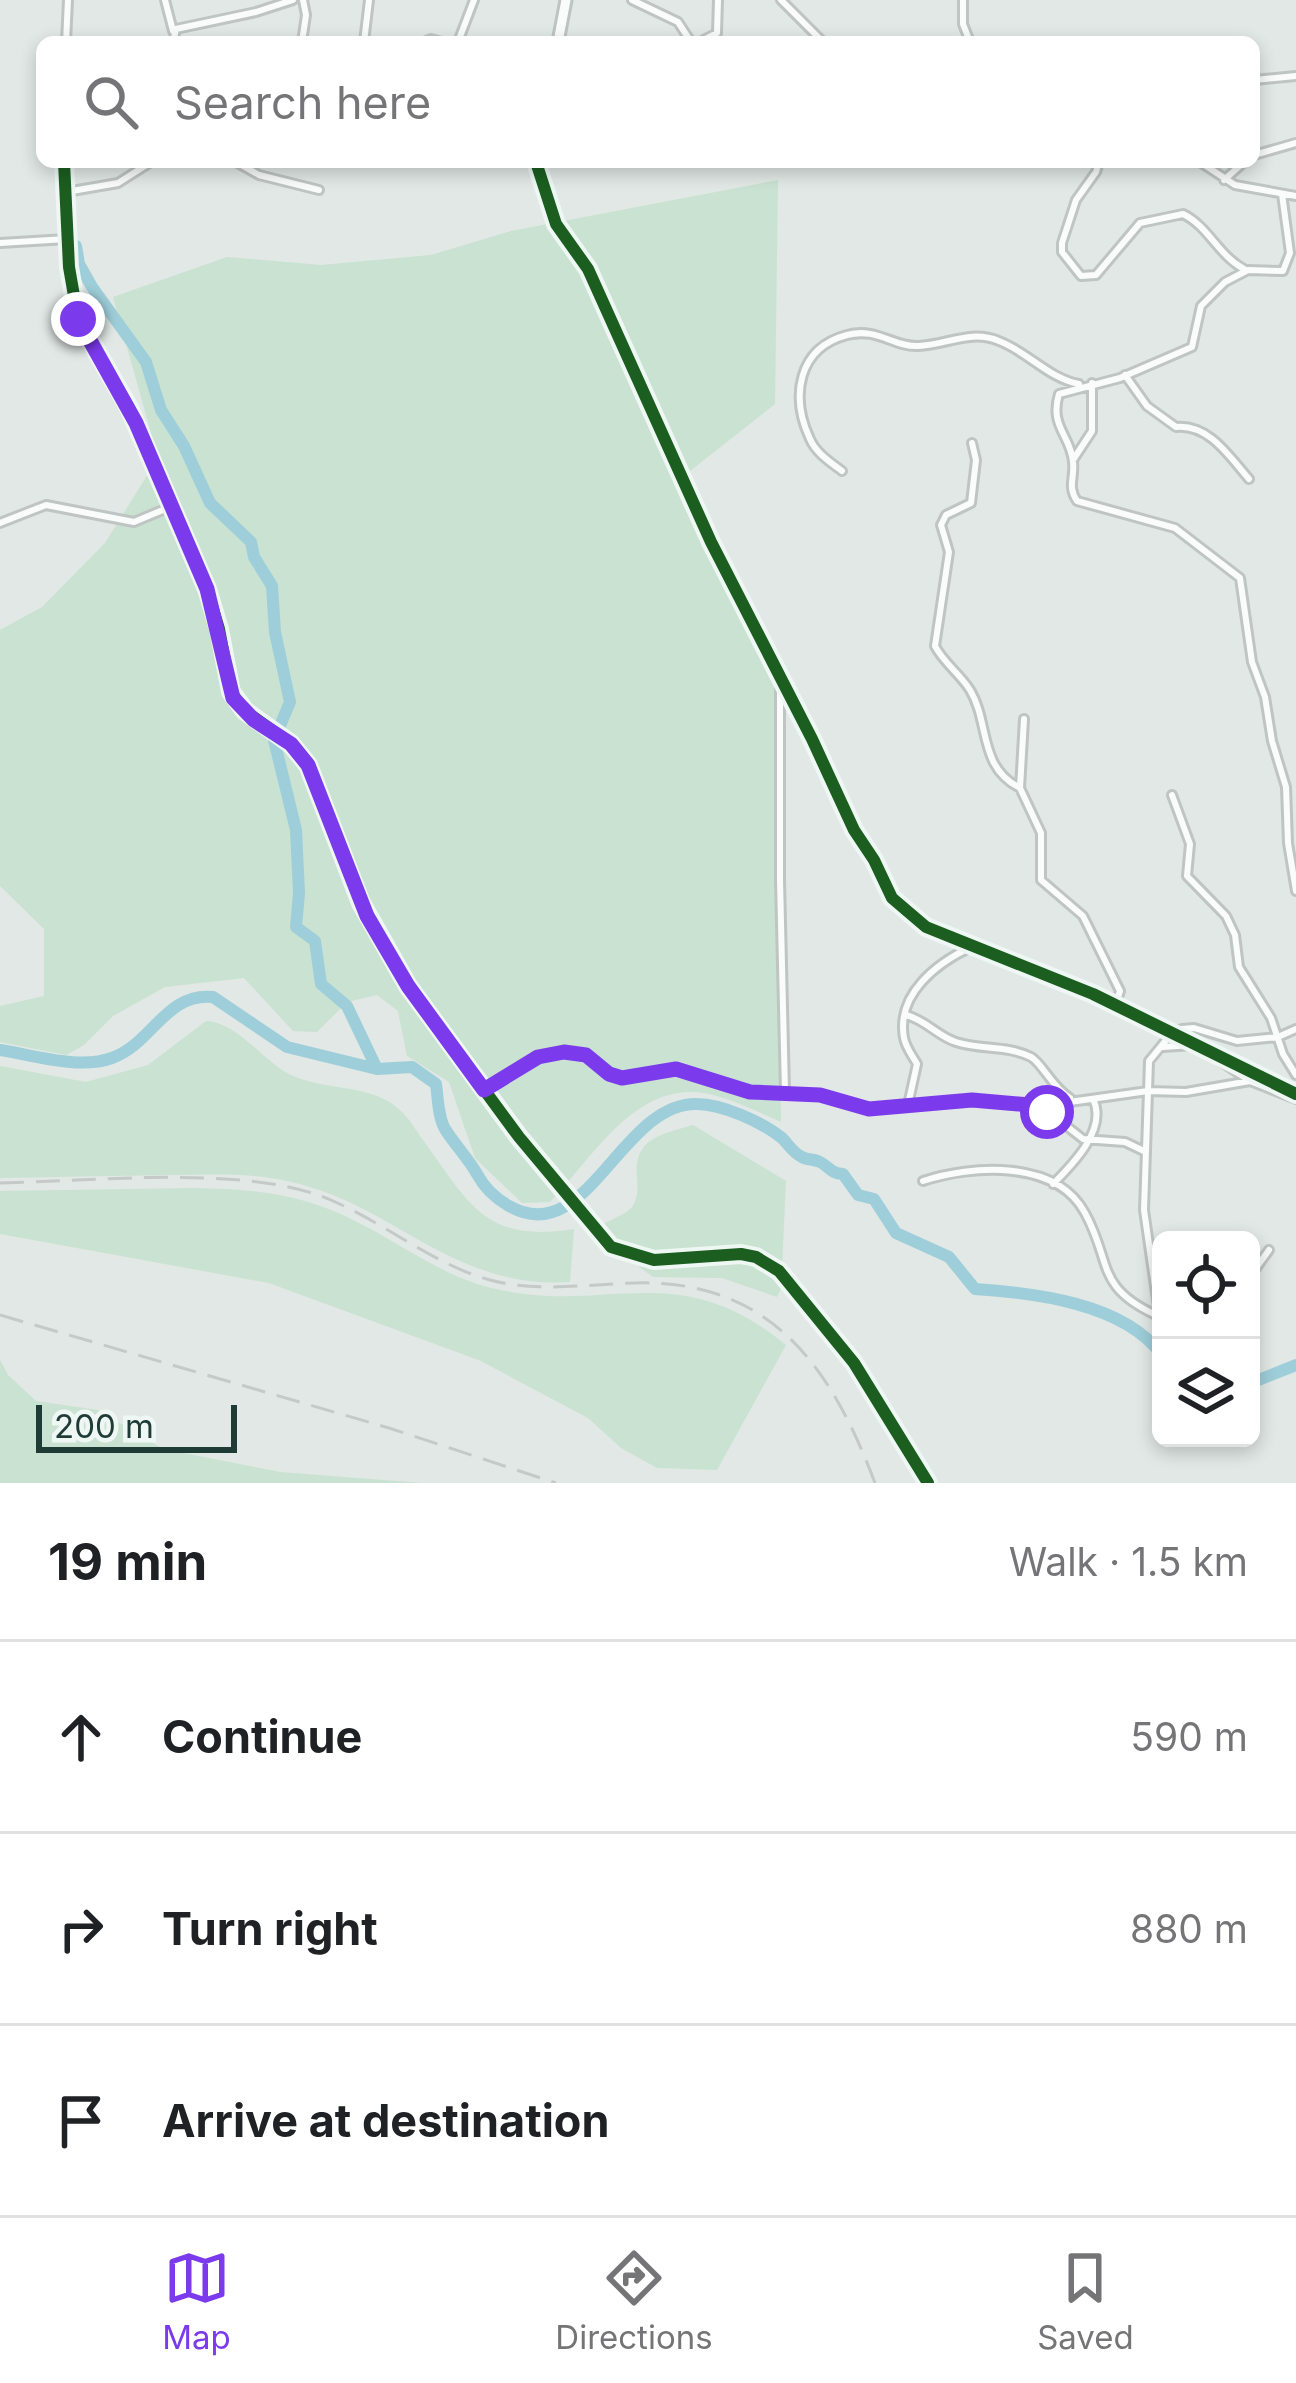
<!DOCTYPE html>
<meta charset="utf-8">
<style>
:root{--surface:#fff;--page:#f6f6f6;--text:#202124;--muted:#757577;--line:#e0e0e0;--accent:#7c3aed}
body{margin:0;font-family:Inter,sans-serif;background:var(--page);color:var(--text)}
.controls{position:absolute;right:36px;bottom:36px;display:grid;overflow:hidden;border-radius:18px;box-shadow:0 6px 18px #0003}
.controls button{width:108px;height:108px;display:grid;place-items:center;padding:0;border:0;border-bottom:3px solid var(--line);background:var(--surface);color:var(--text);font:60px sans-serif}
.scale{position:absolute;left:36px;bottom:30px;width:201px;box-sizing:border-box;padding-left:12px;border:6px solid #1e3b35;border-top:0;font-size:33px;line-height:42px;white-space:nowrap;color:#1e3b35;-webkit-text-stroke:9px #eef7f3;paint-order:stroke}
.stop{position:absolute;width:36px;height:36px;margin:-27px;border:9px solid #7c3aed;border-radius:50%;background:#fff}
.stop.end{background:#7c3aed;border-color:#fff;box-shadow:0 3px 12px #0008}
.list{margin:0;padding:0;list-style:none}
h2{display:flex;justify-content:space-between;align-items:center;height:156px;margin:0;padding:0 48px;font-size:51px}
h2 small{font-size:39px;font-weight:400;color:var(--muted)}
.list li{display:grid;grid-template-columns:78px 1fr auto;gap:36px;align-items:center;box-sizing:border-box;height:192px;padding:0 48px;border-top:3px solid var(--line)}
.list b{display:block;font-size:45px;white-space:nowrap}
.list em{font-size:39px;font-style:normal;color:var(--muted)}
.icon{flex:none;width:66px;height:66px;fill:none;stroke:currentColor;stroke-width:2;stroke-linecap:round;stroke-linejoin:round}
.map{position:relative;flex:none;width:1296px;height:1483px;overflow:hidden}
.search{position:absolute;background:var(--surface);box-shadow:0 6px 18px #0003;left:36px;right:36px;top:36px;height:132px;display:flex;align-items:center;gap:30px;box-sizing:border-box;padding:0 42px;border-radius:18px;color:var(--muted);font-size:45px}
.sheet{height:732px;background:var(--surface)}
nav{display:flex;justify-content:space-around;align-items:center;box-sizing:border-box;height:168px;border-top:3px solid var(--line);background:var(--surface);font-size:33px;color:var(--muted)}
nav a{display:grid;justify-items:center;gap:6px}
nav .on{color:var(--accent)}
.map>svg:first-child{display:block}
.green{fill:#c9e2d2}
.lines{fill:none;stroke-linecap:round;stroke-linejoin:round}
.river{stroke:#9eced9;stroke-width:12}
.street-casing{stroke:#bec5c2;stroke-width:12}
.secondary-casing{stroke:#bdc5c2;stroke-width:15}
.street{stroke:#fafcfb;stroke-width:6}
.secondary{stroke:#fafcfb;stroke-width:9}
.rail{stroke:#c5cac9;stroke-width:3;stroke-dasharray:24 12;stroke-linecap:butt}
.cycleway-casing{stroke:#eef7f3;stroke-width:20}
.cycleway{stroke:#1b5e20;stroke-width:12}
.route{stroke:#7c3aed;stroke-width:15}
</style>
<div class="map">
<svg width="1296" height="1483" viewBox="0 0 1296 1483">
<rect width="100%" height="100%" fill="#e1e8e5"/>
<path class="green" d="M778,180L775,404L676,482L775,683L781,1122C761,1113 740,1103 720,1097C641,1071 597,1153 550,1202L522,1203L475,1158L449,1082L407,1056L398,1011L377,995L347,1002L317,1032L293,1031L244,978L165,987L113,1016L84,1045L66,1055L0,1042V1006L44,996V929L0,886V630L42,607L105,543L158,458L113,297L227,257L321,265L431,255L511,231Z
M206,1021C238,1023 261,1059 289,1074C323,1092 371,1082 401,1111C410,1119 416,1131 423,1140C470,1205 485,1243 574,1229L570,1282C449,1289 394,1203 287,1181C248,1172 206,1175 167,1175C111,1176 56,1177 0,1178V1066L86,1082L148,1065Z
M693,1125L786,1181L782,1268C719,1223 656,1286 598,1227C607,1221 625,1215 632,1207C638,1198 638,1189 637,1179C633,1138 660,1135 693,1125Z
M195,1188C253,1189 303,1194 355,1221C402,1244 444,1278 496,1289C610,1315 676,1255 786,1345L717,1470L657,1468L621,1448L588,1418L481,1361L269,1283L0,1234V1191Z
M709,1262L753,1265L782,1286L777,1297L722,1278L653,1277L638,1266L668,1268Z
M0,1360L8,1375L36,1401L98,1410L163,1449L280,1472L422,1483H0Z"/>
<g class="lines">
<path class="river" d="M76,246L79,264L92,287L146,362L161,410L184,446L210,503L251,542L254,557L272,586L275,632L290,702L274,740L296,830L299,893L296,927L315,941L321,984L347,1006L377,1069
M0,1050C33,1055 79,1070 112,1058C152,1044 166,992 213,997L287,1047L377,1069L412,1067L436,1084C438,1098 438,1117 445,1129C455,1145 468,1158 477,1174C485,1189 495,1198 509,1206C587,1251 621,1102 697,1104C722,1104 762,1122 782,1138C789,1145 793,1153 802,1157C807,1160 814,1159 820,1162C830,1167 830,1173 843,1174L858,1195L874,1199L896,1233L949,1257L975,1289C1034,1293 1123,1303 1161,1354
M1251,1383L1296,1365"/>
<defs>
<path id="street" d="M165,0L173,31
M632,0L678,22L691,42
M781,0L823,42
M963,0V24L970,42
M66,42L68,0
M173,42L176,29L256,12L293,0
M302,42L306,15L303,0
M364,42L369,0
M424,42L431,39L442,42
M458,42L474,0
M700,42L717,33L718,0
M1254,80L1296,76
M1254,155L1296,143
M64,162L69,267L78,319L129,408L207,589L219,629L231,692L245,711L291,744L308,765L361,903L408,986L519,1137L611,1247L654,1260L741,1254L756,1257L779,1271L854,1363L928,1483
M236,162L259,175L319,190
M1099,162L1096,172L1076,200L1062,243V252L1081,276L1096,275L1140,223L1183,214C1208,226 1219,256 1244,269
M1200,162L1235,185L1296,196
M1224,180L1244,162
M66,192L118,183L151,162
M1282,194L1290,253L1283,271L1248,270L1225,282L1201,306L1192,347L1120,378L1059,394C1049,426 1071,436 1073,462C1075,478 1067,486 1077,501L1175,528L1240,578L1252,662L1265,697L1272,741L1286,787L1288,843L1296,891
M0,243L67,239
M1125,375L1147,406L1176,427C1209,424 1229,456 1249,479
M972,443L976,460L971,503L946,515L941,525L949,552L935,646C943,662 960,674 970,690C990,723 978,767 1020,788
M1073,460L1092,431V383
M842,471C830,462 816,453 810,439C790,396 798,348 847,335C877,327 893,347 918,346C947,345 970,329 999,341C1028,352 1048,378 1079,384
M0,523L46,505L134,522L170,507
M780,682V880L785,1092
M1024,719L1020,788L1041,833V880L1083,916L1120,991L1116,1003
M1172,795L1190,844L1187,876L1226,916L1235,935L1239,967L1271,1018L1283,1054L1296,1075
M906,1015C926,1020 937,1036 956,1042C980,1050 1007,1045 1031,1057C1042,1063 1052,1087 1070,1098
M1163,1047L1192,1045
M1219,1060L1250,1081L1296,1099
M484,1090L538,1057L564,1052L585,1055L609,1074L622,1077L676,1069L750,1092L819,1095L869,1109L972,1100L1041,1106L1148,1091L1186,1092L1250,1081
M908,1105L917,1064C912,1055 906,1048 904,1038C896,994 937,963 971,947
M1041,1106L1083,1139L1125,1142L1146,1152
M923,1181C971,1165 1056,1159 1085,1213C1112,1262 1095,1287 1156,1315
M1053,1184C1072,1165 1108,1129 1093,1099
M1251,1275L1269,1250
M1161,1328L1144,1210L1149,1061L1172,1033L1182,1029L1194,1028L1237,1041L1278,1037L1296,1029"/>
<path id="secondary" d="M558,42L566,0
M536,162L556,224L588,269L711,542L812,739L854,830L874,860L892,898L926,927L1093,994L1296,1094"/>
</defs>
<use href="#street" class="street-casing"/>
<use href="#secondary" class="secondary-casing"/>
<use href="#street" class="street"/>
<use href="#secondary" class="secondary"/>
<path class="rail" d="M0,1183C91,1181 236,1166 318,1195C379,1217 428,1263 490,1280C539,1293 586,1284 635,1283C772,1279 832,1369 875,1483
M0,1315L389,1428L556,1483"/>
<defs>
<path id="cycleway" d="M64,162L69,267L78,319L129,408L207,589L219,629L231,692L245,711L291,744L308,765L361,903L408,986L519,1137L611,1247L654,1260L741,1254L756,1257L779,1271L854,1363L928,1483
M536,162L556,224L588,269L711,542L812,739L854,830L874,860L892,898L926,927L1093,994L1296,1094"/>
</defs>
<use href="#cycleway" class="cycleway-casing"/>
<use href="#cycleway" class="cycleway"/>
</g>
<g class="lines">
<path class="route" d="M78,319L136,423L207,589L233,698L254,720L291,744L308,765L367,916L408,986L484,1090L538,1057L564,1052L586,1055L609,1074L622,1078L676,1069L750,1092L820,1095L869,1109L972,1100L1041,1106L1047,1112"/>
</g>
</svg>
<div class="controls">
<button><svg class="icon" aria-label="locate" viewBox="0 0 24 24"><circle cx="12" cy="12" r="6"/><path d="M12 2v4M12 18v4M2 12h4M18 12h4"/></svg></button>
<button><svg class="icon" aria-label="layers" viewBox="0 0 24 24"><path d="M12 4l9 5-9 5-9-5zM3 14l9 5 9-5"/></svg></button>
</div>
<div class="scale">200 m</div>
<div class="stop" style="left:1047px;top:1112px"></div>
<div class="stop end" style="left:78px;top:319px"></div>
<div class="search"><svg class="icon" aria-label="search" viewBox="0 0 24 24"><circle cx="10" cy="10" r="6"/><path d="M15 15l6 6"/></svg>Search here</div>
</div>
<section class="sheet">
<h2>19 min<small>Walk · 1.5 km</small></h2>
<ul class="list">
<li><svg class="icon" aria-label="ahead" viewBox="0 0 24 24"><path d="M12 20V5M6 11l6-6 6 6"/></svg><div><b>Continue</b></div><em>590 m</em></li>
<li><svg class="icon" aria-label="right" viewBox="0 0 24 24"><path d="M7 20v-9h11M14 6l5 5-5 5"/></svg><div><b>Turn right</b></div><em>880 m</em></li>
<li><svg class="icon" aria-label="arrive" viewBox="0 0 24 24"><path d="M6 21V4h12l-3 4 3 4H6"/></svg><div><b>Arrive at destination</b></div></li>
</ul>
</section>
<nav>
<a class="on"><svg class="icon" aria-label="map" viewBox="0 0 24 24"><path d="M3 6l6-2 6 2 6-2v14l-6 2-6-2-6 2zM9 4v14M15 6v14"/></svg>Map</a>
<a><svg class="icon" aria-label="directions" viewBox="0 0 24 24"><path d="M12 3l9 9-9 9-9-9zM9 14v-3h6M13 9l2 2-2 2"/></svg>Directions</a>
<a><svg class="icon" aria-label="saved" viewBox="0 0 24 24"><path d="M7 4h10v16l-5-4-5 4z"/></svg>Saved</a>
</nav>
